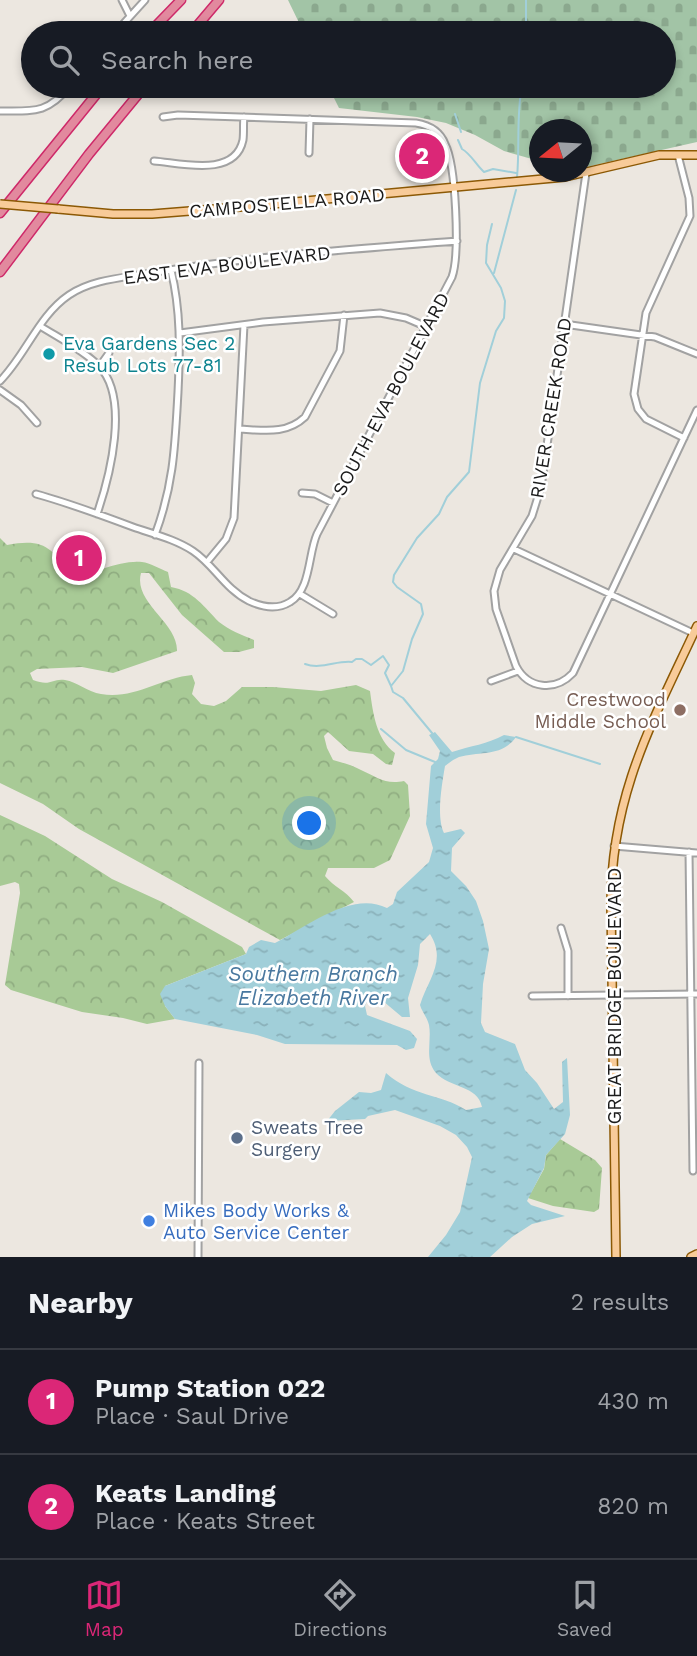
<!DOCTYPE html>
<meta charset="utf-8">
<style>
:root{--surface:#171b24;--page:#242831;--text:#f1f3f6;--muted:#9ea1a6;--line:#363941;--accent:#db2777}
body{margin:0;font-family:"Work Sans",sans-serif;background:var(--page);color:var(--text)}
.compass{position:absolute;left:529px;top:119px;width:63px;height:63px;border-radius:50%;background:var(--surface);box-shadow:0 4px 10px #0003;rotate:252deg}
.you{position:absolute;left:310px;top:824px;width:24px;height:24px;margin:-18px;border:5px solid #fff;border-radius:50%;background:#1a73e8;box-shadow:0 0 0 10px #1a73e833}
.badge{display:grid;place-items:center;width:46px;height:46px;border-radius:50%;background:var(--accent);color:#fff;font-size:23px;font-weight:700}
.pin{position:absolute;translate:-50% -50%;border:4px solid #fff;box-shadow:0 2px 7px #0006}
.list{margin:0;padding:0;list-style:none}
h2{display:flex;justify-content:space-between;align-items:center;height:91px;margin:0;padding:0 28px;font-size:30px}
h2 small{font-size:23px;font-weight:400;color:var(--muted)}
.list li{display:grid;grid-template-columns:46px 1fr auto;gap:21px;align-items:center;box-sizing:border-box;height:105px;padding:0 28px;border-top:2px solid var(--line)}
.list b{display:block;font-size:26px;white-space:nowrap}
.list p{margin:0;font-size:23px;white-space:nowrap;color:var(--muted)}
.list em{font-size:23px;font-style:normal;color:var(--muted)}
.icon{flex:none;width:38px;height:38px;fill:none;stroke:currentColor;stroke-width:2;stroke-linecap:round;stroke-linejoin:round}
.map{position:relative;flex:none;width:697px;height:1257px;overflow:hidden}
.search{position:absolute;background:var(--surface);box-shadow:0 4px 10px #0003;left:21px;right:21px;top:21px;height:77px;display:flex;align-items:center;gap:18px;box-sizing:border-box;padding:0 24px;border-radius:38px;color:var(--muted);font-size:26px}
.sheet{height:301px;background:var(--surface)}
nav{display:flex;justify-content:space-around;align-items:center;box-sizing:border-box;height:98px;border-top:2px solid var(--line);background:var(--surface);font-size:19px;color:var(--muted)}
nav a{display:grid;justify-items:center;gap:4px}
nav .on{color:var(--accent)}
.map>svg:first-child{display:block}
.forest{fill:url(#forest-crowns)}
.cemetery{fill:url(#cemetery-stones)}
.water{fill:url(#water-ripples)}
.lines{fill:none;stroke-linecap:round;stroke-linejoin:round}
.stream{stroke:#a1cfd9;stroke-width:2}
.minor-casing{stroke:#a2a2a2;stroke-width:9}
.major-casing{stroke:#8c5905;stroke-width:10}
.highway-casing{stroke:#ce2969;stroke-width:11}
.minor{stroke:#fff;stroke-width:5}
.major{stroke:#f8cb99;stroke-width:7}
.highway{stroke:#e2899e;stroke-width:8}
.major-bridge-casing{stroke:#8c5905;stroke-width:10;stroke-linecap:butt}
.major-bridge{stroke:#f8cb99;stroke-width:7}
.culture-dot{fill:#0f9aa8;stroke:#fff;stroke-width:2.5}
.education-dot{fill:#8d6e63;stroke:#fff;stroke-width:2.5}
.service-dot{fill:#5c6f8a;stroke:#fff;stroke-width:2.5}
.shop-dot{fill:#3f7fe0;stroke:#fff;stroke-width:2.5}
.labels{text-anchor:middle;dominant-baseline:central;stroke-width:5;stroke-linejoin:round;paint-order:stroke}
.street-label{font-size:19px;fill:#1b1b1b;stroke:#fff}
.culture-label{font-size:19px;fill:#0d838f;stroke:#fff;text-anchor:start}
.education-label{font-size:19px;fill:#785e54;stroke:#fff;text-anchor:end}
.service-label{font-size:19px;fill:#4e5e75;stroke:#fff;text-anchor:start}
.shop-label{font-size:19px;fill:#366cbe;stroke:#fff;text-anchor:start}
.water-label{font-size:21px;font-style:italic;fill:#49789f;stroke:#fff}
</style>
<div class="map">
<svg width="697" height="1257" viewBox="0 0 697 1257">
<defs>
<pattern id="forest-crowns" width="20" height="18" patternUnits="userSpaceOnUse" patternTransform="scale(1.75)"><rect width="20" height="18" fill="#a8ca96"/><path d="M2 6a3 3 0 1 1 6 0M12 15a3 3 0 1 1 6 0" fill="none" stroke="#90ad81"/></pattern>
<pattern id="cemetery-stones" width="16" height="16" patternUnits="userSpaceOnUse" patternTransform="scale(1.75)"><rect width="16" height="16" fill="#a2c4a6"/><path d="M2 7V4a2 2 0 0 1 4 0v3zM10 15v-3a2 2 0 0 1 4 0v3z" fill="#8ba88e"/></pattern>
<pattern id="water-ripples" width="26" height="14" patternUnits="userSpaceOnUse" patternTransform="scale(1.75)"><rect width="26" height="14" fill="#a1cfd9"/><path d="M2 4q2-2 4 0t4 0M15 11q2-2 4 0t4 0" fill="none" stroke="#8ab1ba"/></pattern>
</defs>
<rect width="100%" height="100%" fill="#ece7e0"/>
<path class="forest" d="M0,538L7,545C43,538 52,547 71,576C95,574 118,560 142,562C150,563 160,569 168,572L171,587C194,591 204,607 219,622C229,630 242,635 254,640V648L239,652H224L182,615L149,573H141C133,603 178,622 177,651L113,673L82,667L37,669L30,673L33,680C51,687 52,678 65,680C77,682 88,692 101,694C133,700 161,678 192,675L195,683L192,694L201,704L214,706L226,701L242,687H273L321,691L356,685L370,691C373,713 376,739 395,753L392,765L386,764L373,754L349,751L328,732L324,736L327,748L333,760C343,763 352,765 361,770C377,777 385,785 404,781L408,785L410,816L390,860L374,868H328L325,876C334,887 346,891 354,902L280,940L79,829L43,804L0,783Z
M0,815L45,836L112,879L162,902L242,947L246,954L165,986V1006L175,1019L147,1024L123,1018L82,1012L11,990L5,985L20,893L19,884L15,882L0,886Z
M560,1139L595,1160L602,1168L599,1209L594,1212L553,1206L528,1198L544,1169L546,1155Z"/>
<path class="cemetery" d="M288,0H697V142L586,167H582V130H540L539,161L504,151L475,135L446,123L417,117L339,108L328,86H664V33H304Z"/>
<path class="water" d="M435,732L452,752C470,746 488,744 504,735L516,737C502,757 480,751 459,757C454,759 449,763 445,766C442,784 436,817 444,833L461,829L465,833L452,848L451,871L466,886L476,901L483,921L489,949L483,984L481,1023L485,1032L515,1044L525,1070L537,1083L554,1109L563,1102L562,1062L567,1058L570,1115L565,1134L546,1155L544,1168L527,1201L531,1205L565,1216L532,1224L512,1237L490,1257H428L446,1235L460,1212L472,1157L467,1147L456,1135L440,1126L395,1110L368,1116L365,1119L327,1121L335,1111L359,1092L371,1093L381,1090L386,1073C413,1097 439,1093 466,1110L482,1107C478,1085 449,1088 436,1073C424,1059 432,1041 429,1025C427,1017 422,1012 420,1005C428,979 447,961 430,934L420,944L418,965L408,998L410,1017H402L377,996L369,997L365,1006L367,1015L410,1031L417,1039L414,1048L406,1050L397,1045L285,1044L257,1035L175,1019L165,1006L160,994L165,986L246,954L249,947L261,940L275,943C306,927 352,890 387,908L393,904L397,892L429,862L433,848L426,824L431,766L438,759L440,751L429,735Z"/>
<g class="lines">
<path class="stream" d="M526,0V33
M455,114L461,132
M458,140L462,149C471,154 476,165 484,172L493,169L516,173
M517,177C520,146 516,116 522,86
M494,273L516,190
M305,664C321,670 337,660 352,662L356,659H362L371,665L383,656L389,665L385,673L391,686
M381,729L406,750L435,762
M432,733L403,698L393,692L391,686L403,671L412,639L423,614L421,604L397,587L393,582L394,575L417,538L439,514L447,497L469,472L480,383L496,331L504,318L505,301L501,288L486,263L487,245L492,224
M516,737L600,764"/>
<defs>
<path id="minor" d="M122,0L130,16
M115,33L145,0
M0,111C34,111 47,114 70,86
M309,153L310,119
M678,155L689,198L690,216L646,313L634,394L638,409L646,419L684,438
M154,161C181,163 235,178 243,140C244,132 243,124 244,117
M586,173L541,487L532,516L500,570L494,591L496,609L516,666C528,689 555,692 573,673L697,410
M564,324L655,337L697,354
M40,326C59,338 83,350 99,366C130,398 110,476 97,514
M180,333L263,322L380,313L406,318L427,327
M99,367L109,353
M0,381C26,355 38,316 69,295C93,279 123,278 151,273C252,256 355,249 457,241
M0,390L21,405L37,423
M239,429C263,430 286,435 305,417L340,351L344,315
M302,493L315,494L333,503
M36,494C69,503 101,515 133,527C153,534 175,539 193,551C214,565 225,589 249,601C262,607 277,610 290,602C311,590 308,554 317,534L452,277C460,254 456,165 445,144C440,131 428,125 416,123L178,115L163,117
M155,535C174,484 175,445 178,392C180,350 181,311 171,270
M514,549L693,633
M207,562L226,539L234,518L244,325
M300,594L333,614
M491,681L518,671
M614,846L697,853
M689,852L693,1171
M561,928L568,951V996
M532,996L697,994
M198,1257L199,1063"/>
<path id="major" d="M58,209L113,214H152L240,207L565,177L659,155H697
M616,1257L611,905C611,794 652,723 697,626
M691,1257L697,1254"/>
<path id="highway" d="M149,33L181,0
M191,33L219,0
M0,213L103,86
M0,272L89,154L145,86"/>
</defs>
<use href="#minor" class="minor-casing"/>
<use href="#major" class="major-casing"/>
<use href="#highway" class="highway-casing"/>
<use href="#minor" class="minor"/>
<use href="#major" class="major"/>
<use href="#highway" class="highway"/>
<defs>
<path id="major-bridge" d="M0,204L58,209"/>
</defs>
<use href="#major-bridge" class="major-bridge-casing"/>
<use href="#major-bridge" class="major-bridge"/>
</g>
<circle class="culture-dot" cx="49" cy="354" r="7"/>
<circle class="education-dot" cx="680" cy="710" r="7"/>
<circle class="service-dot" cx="237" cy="1138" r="7"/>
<circle class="shop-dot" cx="149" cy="1221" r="7"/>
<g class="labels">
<g class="street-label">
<text transform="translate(287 203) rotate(-5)">CAMPOSTELLA ROAD</text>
<text transform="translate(227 265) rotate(-7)">EAST EVA BOULEVARD</text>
<text transform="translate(391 394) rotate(-62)">SOUTH EVA BOULEVARD</text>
<text transform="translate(551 408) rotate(-81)">RIVER CREEK ROAD</text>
<text transform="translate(614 996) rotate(-90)">GREAT BRIDGE BOULEVARD</text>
</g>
<g class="culture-label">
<text x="63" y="343">Eva Gardens Sec 2<tspan x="63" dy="22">Resub Lots 77-81</tspan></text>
</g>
<g class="education-label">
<text x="666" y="699">Crestwood<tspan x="666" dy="22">Middle School</tspan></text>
</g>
<g class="service-label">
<text x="251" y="1127">Sweats Tree<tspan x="251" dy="22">Surgery</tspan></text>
</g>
<g class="shop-label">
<text x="163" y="1210">Mikes Body Works &amp;<tspan x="163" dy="22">Auto Service Center</tspan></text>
</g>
<g class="water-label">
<text x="313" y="973">Southern Branch<tspan x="313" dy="24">Elizabeth River</tspan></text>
</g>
</g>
</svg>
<svg class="compass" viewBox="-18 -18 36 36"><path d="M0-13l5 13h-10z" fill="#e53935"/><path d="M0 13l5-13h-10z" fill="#9ea1a6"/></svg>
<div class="you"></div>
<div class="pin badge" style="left:79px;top:558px">1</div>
<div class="pin badge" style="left:422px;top:156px">2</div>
<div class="search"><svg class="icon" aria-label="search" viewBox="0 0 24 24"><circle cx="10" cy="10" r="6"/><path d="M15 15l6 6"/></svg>Search here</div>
</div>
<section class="sheet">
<h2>Nearby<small>2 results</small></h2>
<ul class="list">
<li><span class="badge">1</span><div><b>Pump Station 022</b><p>Place · Saul Drive</p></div><em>430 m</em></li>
<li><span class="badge">2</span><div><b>Keats Landing</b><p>Place · Keats Street</p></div><em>820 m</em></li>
</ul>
</section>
<nav>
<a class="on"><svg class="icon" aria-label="map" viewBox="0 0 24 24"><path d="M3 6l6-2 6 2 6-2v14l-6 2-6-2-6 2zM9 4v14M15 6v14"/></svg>Map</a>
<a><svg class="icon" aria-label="directions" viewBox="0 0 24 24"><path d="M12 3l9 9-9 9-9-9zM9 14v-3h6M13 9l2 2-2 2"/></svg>Directions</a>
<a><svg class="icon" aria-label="saved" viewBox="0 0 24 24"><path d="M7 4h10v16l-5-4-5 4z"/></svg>Saved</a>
</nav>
